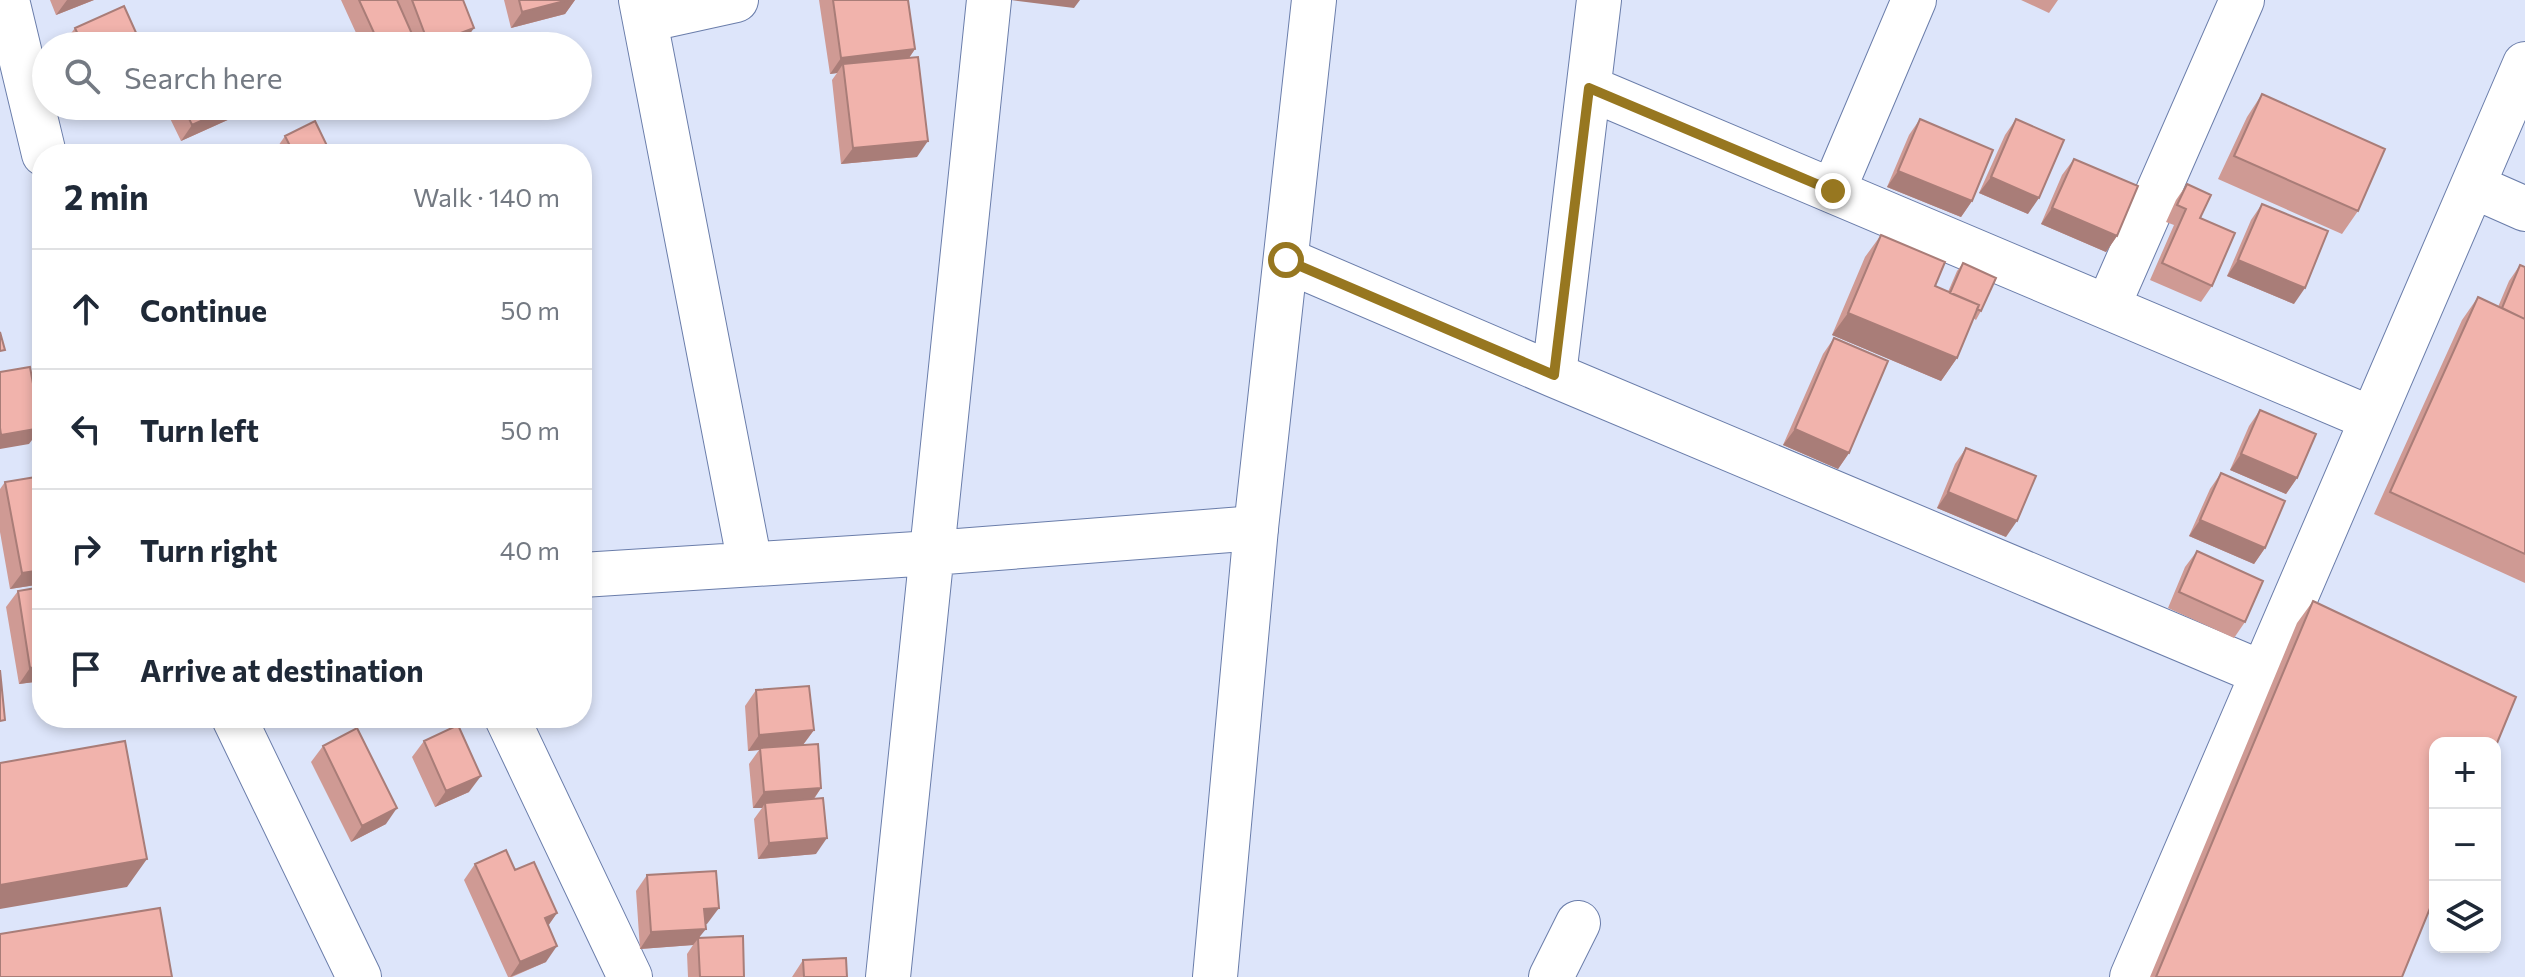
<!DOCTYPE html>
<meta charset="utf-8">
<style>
:root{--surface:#fff;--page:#f2f2f3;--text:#1f2937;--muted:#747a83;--line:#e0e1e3}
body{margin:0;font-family:Commissioner,sans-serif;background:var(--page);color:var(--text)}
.controls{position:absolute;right:24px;bottom:24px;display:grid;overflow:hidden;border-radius:16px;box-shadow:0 4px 12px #0003}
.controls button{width:72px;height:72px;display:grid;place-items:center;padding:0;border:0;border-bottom:2px solid var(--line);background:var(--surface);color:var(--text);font:40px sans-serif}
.stop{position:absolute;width:24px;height:24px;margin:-18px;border:6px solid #977720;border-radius:50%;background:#fff}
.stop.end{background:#977720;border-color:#fff;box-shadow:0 2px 8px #0008}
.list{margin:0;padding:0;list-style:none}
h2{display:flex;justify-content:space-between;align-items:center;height:104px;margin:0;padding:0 32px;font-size:34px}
h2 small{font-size:26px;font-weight:400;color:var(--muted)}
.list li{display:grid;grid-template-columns:52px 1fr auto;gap:24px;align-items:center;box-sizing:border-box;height:120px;padding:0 32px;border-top:2px solid var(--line)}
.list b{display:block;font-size:30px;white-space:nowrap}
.list em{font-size:26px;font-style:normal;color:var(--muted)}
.icon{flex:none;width:44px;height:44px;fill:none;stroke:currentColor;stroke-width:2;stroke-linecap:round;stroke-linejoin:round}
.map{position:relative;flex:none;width:2525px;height:977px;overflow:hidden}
.search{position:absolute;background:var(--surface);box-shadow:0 4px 12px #0003;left:32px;top:32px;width:560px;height:88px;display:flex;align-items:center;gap:20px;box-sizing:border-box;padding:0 28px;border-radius:44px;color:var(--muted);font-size:30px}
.panel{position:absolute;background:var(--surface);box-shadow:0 4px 12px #0003;left:32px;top:144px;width:560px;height:584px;border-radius:32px}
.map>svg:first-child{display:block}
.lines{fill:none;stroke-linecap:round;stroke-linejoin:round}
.street-casing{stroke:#6a7daa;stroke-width:46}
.secondary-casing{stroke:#6a7daa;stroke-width:46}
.street{stroke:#fff;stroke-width:44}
.secondary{stroke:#fff;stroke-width:44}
.wall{fill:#cf9a94}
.shaded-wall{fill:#a97d78}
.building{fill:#f1b3ac;stroke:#a97d78;stroke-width:2}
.route{stroke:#977720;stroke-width:10}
</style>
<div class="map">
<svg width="2525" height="977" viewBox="0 0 2525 977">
<rect width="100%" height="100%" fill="#dde5fa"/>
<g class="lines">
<defs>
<path id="street" d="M7,0L44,154
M641,0L750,564
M645,20L736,0
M1589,88L2372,419
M2473,186L2525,209
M1833,191L1914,0
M1286,260L1554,375L2262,673
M2108,306L2242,0
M1554,375L1599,0
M582,575L932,553L1256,528
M234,718L359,977
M507,718L630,977
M888,977L989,0
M1551,977L1578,923
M2132,977L2525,64"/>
<path id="secondary" d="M1215,977L1256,528L1314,0"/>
</defs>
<use href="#street" class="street-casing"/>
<use href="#secondary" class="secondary-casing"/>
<use href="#street" class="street"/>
<use href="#secondary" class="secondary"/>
</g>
<path class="wall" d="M50,0H94L56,15Z
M341,0H463V44L457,46H362Z
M504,0H575L565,14L511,28Z
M819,0H908L915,49L909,58L917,157L841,164L832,80L837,73L830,74Z
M2021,0H2058L2049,13Z
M75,28L142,46H64L63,44Z
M2262,94L2358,211L2342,234L2218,179L2247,117Z
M164,106H240L232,118L181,141Z
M1920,119L1972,201L1961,217L1887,187L1909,135Z
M2016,119L2028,214L1979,193L2005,135Z
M285,136L331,154H275L274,152Z
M2074,159L2117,236L2106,252L2041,224L2062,175Z
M2187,184L2200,218L2212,286L2201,302L2150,280L2174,225L2166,222L2176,200Z
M2262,204L2294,304L2227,276L2251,220Z
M1881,235L1935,286L1948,292L1957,271L1963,263L1981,311L1976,320L1973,318L1957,358L1941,381L1832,335L1865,257Z
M2520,265L2525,267V583L2374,514L2462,320L2478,297L2498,307L2509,281Z
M1834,338L1849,453L1838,469L1783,445L1823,354Z
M2260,410L2297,478L2286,494L2230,470L2249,426Z
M1966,448L2006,537L1937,508L1955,464Z
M2221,473L2265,548L2254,564L2189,536L2210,489Z
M42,476V584L10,589L0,532V489L5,482Z
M2197,551L2245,622L2234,638L2168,608L2185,567Z
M18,591L42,681L19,684L6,607Z
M2313,601L2402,977H2150L2297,623Z
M756,690L814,730L803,745L821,788L814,799L816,854L758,859L754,819L762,808H753L749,764L759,750L748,751L745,706Z
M278,718H300L283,727Z
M424,741L469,792L435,807L412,757Z
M323,746L386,824L351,842L311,762Z
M475,864L515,870L557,913L548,925L546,962L512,977H508L464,880Z
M647,875L707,924H705L699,938L744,977H688L687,954L693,945L640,949L636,891Z
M803,960L847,977H792Z"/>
<path class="shaded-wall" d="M67,0H94L56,15Z
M568,0H575L565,14L511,28L522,12Z
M1011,0H1080L1074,8Z
M474,28L463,44L457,46H428Z
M915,49L904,65L843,64L837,73L830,74L841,58Z
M98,106H107L94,112Z
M234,106H240L232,118L181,141L192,125Z
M928,141L917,157L841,164L853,148Z
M1898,171L1972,201L1961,217L1887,187Z
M1991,177L2039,198L2028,214L1979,193Z
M2052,208L2117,236L2106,252L2041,224Z
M2238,260L2305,288L2294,304L2227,276Z
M1848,313L1957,358L1941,381L1832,335Z
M41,428L29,444L0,449V436L1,435Z
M1795,429L1849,453L1838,469L1783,445Z
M2241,454L2297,478L2286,494L2230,470Z
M1948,492L2017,521L2006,537L1937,508Z
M2200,520L2265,548L2254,564L2189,536Z
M42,570V584L10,589L22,573Z
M42,666V681L19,684L30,668Z
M289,718H300L283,727Z
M814,730L802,746L760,748L759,750L748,751L759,735Z
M481,776L469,792L435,807L446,791Z
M821,788L810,804L765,803L762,808H753L764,792Z
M397,808L386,824L351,842L362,826Z
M827,838L816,854L758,859L769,843Z
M147,859L127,887L0,909V885Z
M719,908L707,924L693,925L704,909Z
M557,913L546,929L545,918Z
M706,929L693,945L640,949L651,932Z
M557,946L546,962L510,977L520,962Z"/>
<path class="building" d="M359,0H397L416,43L410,46H380Z
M412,0H463L474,28L429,45Z
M519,0H568L522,12Z
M833,0H908L915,49L841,58Z
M124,6L142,46H83L75,28Z
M215,42L217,46H206Z
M918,57L928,141L853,148L843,64Z
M2262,94L2385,149L2358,211L2234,156Z
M183,106H234L192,125Z
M1920,119L1993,150L1972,201L1898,171Z
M2016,119L2064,140L2039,198L1991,177Z
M315,121L331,154H294L285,136Z
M2074,159L2138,186L2117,236L2052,208Z
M2187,184L2211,195L2200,218L2235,233L2212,286L2162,263L2186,209L2177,205Z
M2262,204L2328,231L2305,288L2238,260Z
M1881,235L1945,262L1935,286L1979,305L1957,358L1848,313Z
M1963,263L1996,278L1981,311L1977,309L1979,305L1950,293Z
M2520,265L2525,267V319L2502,308Z
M2478,297L2525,319V554L2390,492Z
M0,332L5,350L0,351Z
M1834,338L1888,361L1849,453L1795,429Z
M30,367L41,428L1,435L0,428V372Z
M2260,410L2316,434L2297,478L2241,454Z
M1966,448L2036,476L2017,521L1948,492Z
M2221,473L2285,501L2265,548L2200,520Z
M42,476V570L22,573L5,482Z
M2197,551L2263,581L2245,622L2179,592Z
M42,587V666L30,668L18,591Z
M2313,601L2516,697L2495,748V743H2435V896L2402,977H2156Z
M0,670L5,720L0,721Z
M809,686L814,730L759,735L756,690Z
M458,725L481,776L446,791L424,741Z
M357,728L397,808L362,826L323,746Z
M125,741L147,859L0,885V763Z
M818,744L821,788L764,792L760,748Z
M823,798L827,838L769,843L765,803Z
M506,850L515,870L534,862L557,913L545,918L557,946L520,962L475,864Z
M716,871L719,908L704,909L706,929L651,932L647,875Z
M160,908L172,977H0V934Z
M743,936L744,977H700L698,938Z
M846,958L847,977H804L803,960Z"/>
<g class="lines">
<path class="route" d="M1286,260L1554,375L1589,88L1833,191"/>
</g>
</svg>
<div class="controls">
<button>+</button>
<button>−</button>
<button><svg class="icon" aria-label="layers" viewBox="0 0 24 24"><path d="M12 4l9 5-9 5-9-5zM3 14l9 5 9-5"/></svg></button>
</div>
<div class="stop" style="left:1286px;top:260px"></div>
<div class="stop end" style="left:1833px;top:191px"></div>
<div class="search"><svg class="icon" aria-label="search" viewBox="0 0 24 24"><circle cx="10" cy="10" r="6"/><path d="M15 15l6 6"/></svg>Search here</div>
<section class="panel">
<h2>2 min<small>Walk · 140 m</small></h2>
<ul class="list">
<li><svg class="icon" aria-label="ahead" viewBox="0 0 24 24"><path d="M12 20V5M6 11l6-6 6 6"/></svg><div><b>Continue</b></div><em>50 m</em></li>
<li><svg class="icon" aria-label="left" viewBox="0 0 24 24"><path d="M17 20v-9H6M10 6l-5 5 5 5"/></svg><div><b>Turn left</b></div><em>50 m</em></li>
<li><svg class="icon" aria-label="right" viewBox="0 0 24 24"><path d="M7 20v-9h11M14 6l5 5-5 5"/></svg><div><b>Turn right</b></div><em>40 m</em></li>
<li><svg class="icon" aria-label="arrive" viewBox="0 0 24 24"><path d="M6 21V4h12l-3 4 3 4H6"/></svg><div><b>Arrive at destination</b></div></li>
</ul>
</section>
</div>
